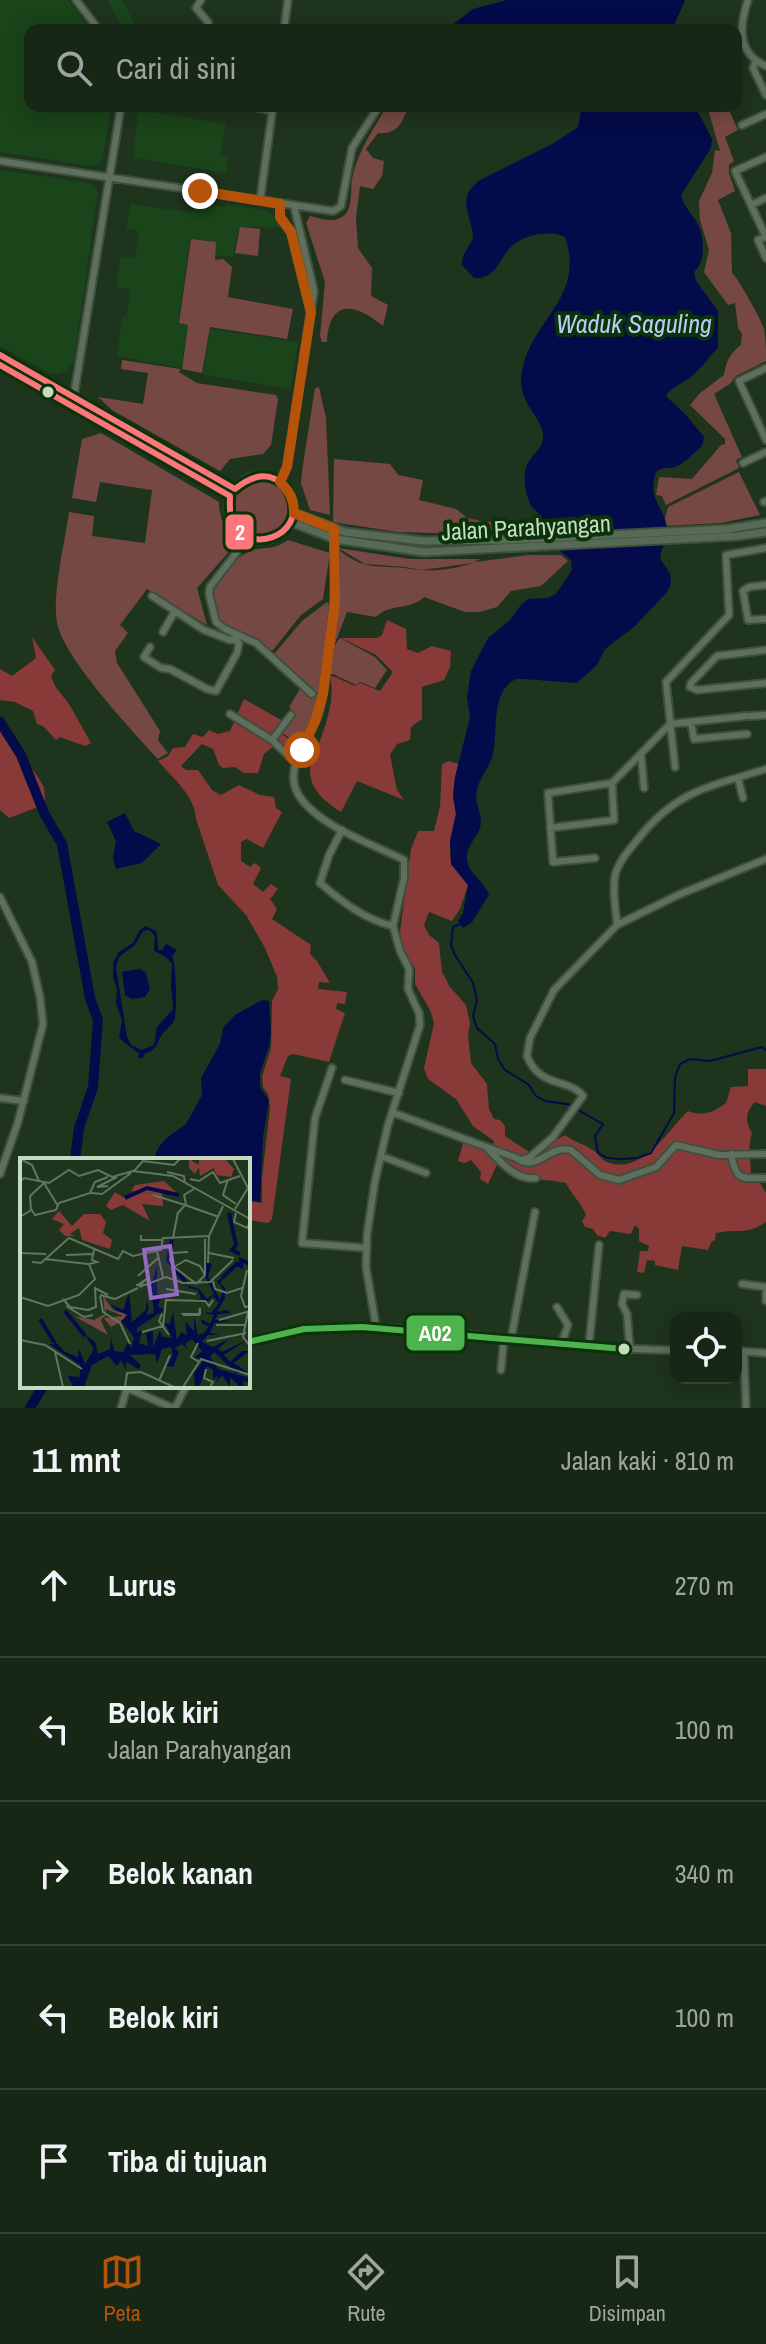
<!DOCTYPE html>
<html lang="id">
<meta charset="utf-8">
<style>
:root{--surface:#162716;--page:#1f2f1f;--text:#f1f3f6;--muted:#9ea5a1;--line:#354435;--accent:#b45309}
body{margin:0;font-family:"Archivo Narrow",sans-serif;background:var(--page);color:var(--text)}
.controls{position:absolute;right:24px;bottom:24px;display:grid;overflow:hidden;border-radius:16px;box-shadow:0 4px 20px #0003}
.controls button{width:72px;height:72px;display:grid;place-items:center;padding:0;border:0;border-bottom:2px solid var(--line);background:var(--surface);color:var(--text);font:40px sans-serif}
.stop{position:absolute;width:24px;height:24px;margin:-18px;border:6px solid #b45309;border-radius:50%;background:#fff}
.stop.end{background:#b45309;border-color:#fff;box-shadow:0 2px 8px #0008}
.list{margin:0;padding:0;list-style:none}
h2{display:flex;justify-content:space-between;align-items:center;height:104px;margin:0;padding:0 32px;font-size:34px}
h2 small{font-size:26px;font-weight:400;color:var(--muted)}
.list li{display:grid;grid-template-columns:52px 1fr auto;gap:24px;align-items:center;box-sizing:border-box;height:144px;padding:0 32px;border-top:2px solid var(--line)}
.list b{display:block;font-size:30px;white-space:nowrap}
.list p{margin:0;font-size:26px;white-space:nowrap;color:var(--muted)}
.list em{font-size:26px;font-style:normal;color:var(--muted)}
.icon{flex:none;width:44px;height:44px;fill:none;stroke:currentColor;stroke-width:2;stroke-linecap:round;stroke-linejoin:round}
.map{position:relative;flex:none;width:766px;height:1408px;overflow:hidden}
.search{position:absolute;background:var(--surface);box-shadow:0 4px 20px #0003;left:24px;right:24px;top:24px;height:88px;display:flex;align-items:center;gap:20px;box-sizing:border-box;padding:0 28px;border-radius:16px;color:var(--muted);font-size:30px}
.sheet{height:824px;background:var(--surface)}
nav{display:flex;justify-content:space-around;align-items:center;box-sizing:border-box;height:112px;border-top:2px solid var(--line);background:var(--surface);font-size:22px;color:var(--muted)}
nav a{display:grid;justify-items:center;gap:4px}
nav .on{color:var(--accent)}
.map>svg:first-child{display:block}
.built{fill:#1a4419}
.green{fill:#764843}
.forest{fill:#883a38}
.water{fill:#030b4a;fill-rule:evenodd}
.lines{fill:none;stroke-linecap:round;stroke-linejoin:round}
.stream{stroke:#030b4a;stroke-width:2}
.river{stroke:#030b4a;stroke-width:10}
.minor-casing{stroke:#3e503d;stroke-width:10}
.major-casing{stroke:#3e503d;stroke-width:11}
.minor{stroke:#5f6f5e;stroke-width:6}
.major{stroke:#566a55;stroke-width:7}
.bus-1-casing{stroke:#0a3309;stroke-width:12}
.bus-2-casing{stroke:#0a3309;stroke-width:12}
.bus-1{stroke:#4db34d;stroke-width:6}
.bus-2{stroke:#fd767a;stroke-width:6}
.route{stroke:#b45309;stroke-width:10}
.bus-dot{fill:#c4dac1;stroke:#0a3309;stroke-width:3}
.labels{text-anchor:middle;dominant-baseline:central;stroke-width:8;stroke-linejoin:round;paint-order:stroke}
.street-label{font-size:24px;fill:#c4dac1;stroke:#0a3309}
.water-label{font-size:26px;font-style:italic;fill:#b7cdf6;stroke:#0a3309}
.inset-river{fill:none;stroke:#030b4a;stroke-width:4}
.inset-road{fill:none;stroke:#60765f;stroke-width:2}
.view{fill:#9569c0;fill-opacity:0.15;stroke:#9569c0;stroke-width:4}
.inset-edge{fill:none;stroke:#c4dac1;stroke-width:4}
.line-badge{stroke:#0a3309;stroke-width:3}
.badge-label{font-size:22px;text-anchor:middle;font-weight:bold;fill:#fff}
</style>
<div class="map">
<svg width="766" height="1408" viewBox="0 0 766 1408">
<rect width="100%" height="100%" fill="#1e341d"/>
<path class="built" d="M0,0H68L89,27L91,30H30V106H111L103,159L98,164L90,166L0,152Z
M107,0H122L138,30H124Z
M138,110L226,124L221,154L228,156L226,173L133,158Z
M0,170L89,183L98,192L74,361L67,371L57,375L49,373L0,346Z
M130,204L188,212L205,204L225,207L226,204L269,211L286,228L239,227L233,257L214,255L216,242L190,239L178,323L188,325L181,368L117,356L122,318L126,317L130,290L116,287L121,257L135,258L139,231L126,228Z
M210,329L298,342L291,389L203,375Z"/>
<path class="green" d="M387,106H409C402,122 398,135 378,133L366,149L373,158L384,161L382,176L373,189L360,186L356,218L358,248L372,268L371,296L388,305L383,326C356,303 329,298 327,342H322L320,336L325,282L306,223L310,216C319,218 331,223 340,218C354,212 350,191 352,179C358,150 373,130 387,106Z
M707,106H727L738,130L725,137L734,161L729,165V173L735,191L718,200L731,233L732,273C738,278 762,321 764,329C766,339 766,350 766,361L736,376L731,383L714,394L742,457L736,460L739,468L666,505L662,496L656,495L659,477L692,479L721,445L725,444V439L690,405L700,393L724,375C726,362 729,354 741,345L742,334L738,328L735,303L728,305L704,272L709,250L700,220L699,201L712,173L715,150L720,151Z
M240,227L260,229L258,256L235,253Z
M191,239L216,242L215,260L223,259L232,267L228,297L293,309L287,339L210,327L202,373L182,369L188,325L179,323Z
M122,360L180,369L179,372L197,383L276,395L278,399L271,445L263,454L230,459L220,471L112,410L98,397L143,404L148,373L121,369Z
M319,387L326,418L330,515L310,510L301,483L302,471L315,388Z
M101,433L219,502C219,524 230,526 225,549L228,553L197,588L207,625L147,589L120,625L128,633L115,651L117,663L160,731L158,740L168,753L158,759C133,732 62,656 57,622C52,594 65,542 69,512L94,516L92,536L145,543L152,490L100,482L96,502L72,498L82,439Z
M334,459L390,464L398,475L423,480L419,500L456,509L466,517L469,534L397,532L333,522Z
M739,472L760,515L721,523L663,526L668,507Z
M234 508a27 27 0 1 1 54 0a27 27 0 1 1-54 0Z
M288,540L330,553L323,599L301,615L273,650L269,651L219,621L211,596C218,579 234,556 253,550C269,546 272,551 288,540Z
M338,548L410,559H480L475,562L528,555H561L568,561L541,586L511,591L497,607L480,612H465L424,597C410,611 389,603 376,617L347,612L334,646L340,638L375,657L387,670L375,688L360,682L356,685L333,674L328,676L330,648L334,647L333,646L339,550C363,570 376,565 404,568C432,572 447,571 473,563L422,570L405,567L365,564Z
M327,602L330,607L317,705L293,759L289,754L294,749V741L281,732L292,711L289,707L300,689L311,699L312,691L274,654L302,621Z"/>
<path class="forest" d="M468,518L485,522L498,521L505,527H541L543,533L470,530Z
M387,620L406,629L407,649L418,653L432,646L451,651L450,667L444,680L422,687V719L411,727L410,740L397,744L390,755L397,790L404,800L357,781L341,812C324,801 309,789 310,768C319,739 337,707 330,677L333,676L355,686L360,683L380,691L393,672L376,655L341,638H377L382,635Z
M32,637L55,670L51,676L55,686L69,704L91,743L85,746L60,737L56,740L43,726L37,724L33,711L15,702L0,700V669L12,676L36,658Z
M244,699L283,721L279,732L293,742L294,748L289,752L274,746L264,754L258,773H244L235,767L223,768L219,765L213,749L202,744L181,766L186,770H198L212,790L221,795L239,785L260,795L274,797L276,808L282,812L263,848L247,839L241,842V861L250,867L255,863L261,868L253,884L263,892L271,884L278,889L270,899L277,909L272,919L311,945L310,954L317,961L330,983L319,982L318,989L347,992L345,1004L337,1003L336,1009L345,1013L329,1062L293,1054L288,1056L280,1076L291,1079L272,1219L268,1223L248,1220V1201L262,1203V1178L270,1108L268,1094L263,1087L262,1077L271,1048L272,1001L278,989L277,977L265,948L246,915L218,885L196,819C195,796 172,777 158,761L168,756L173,748L185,747L193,734L203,737L209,730L218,734L230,731Z
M0,724L20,749L23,762L34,771L44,787L45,800L38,807L9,818L0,810Z
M449,761L459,764L455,777L453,796L456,814L450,841L451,864L468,885L460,909L452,921L429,912L424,925L429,935L439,943L442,972L450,987L466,1005L470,1023L468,1035L471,1063L487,1084L489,1109L494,1119L500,1120L505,1126V1136L532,1154L565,1135C574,1142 584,1144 593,1150C598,1153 601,1160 607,1162C642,1176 668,1130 688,1111C703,1117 714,1112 726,1103L731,1087L748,1086V1069H766V1106L755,1102C745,1113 745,1121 752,1133C747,1149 751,1160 751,1177L758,1179L766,1193V1222C744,1236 740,1228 716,1233L715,1240L712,1241L708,1250L682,1246L678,1270L655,1265V1261L647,1260L644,1273L637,1272L640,1251H648L649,1246L639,1241V1229L635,1225L631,1234L610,1231L605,1238L597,1235L593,1229L585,1227L582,1221L586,1215C583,1206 571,1193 566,1183C536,1177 527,1184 497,1165L488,1184L480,1179L481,1172L471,1160L465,1163L458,1161L465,1136L492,1146L494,1141L473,1126L456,1099L428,1079L424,1068L434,1023L430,1010L415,984V968L404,953L400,931L411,849L418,831H434L440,806L442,764Z"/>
<path class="water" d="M507,0H685L672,30H446L473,9Z
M582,106H695L712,139L711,148L681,195C684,209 696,217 700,229C704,243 705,263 694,272L696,281L718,311V348C708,357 701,369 691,377C682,384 672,386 666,396L686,415L704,437L702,446C694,452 685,464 675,467C667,469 663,466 656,472C647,501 662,502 667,527C669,537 661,548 660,558L670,574L671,583L667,592L635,626L605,649L597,665L577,683C566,683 520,678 516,679C489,691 499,735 492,758C488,769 479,778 477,791C474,802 481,811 481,821C481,836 465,844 467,860C468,873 485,882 489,895L472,922L463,928L458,921L463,913L468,885L451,864L450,841L456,814L453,796L455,777L470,717L467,698L471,671L488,638L510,620L521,605L528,599L548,598L556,594L572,570L571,560C564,554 555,547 549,539C544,532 544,524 540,516C537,511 536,512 532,507C526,498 522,476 527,465C531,456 541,450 543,440C546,416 513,405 523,366C536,316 585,296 565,237C549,230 524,234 511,247C497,261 497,279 474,278L462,265L463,256L473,239C473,216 454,199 480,180L554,143L578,127Z
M125,813L134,831L161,844L142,863L116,869L113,858L116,841L107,822Z
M146,926L157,932L158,950H162L166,944L177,950L172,956C176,964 178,1012 174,1021C171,1027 164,1030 161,1036C156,1046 156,1050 144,1054L143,1058H138L139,1054L119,1038L122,1020L116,1003L117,989L113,977V963L119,952L133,943L139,931ZM149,930L155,936L154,951L166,957L172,964L171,985L173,1009L157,1027L154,1045L141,1050L131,1045L127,1037L116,968L119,957L135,945L143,931Z
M140,969L146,973L150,989L145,997L132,999L125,995L122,972Z
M262,1000L269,1001L271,1032L269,1046L260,1073V1083L261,1089L269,1100L263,1137L260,1202L248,1200V1160H154C158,1140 172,1135 186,1124L202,1095L201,1078L220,1044L223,1028L235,1015Z"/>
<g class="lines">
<path class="stream" d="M460,924L453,927L451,945L455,955L473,983L477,1000L473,1016L477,1028L495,1044L498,1059L505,1070L528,1084L536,1096L545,1101L574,1105
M578,1110L603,1124L595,1136L598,1153L607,1158L621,1159L637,1158L651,1153L674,1113L675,1077L680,1064L690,1059L710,1061L762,1047L766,1050"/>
<path class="river" d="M0,722L21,755L44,813L62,844L90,998L98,1020L93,1087L79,1128L75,1160
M30,1408L43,1386"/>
<defs>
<path id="minor" d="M76,0L99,30
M201,0L196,8L208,22L209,28L215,30
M748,0C739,27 737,53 766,66
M284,30L288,0
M756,60L753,68L766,95
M249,106L273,111
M742,125L766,114
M766,157L735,171L766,237L758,240L766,258
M0,161L333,211L341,206L352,148L379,106
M260,201L273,106
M280,204V217L291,232L310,310
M751,205L766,198
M766,368L739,381L766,440
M74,395L121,106
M743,463L766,452
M280,482L287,467L314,291L294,206
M764,502L766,501
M334,529C338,576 333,624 326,670C324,684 323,698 319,712C311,735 284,767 297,792C314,825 373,844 404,860V878L393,926L400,951L409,969L408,989L419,1013L420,1025L388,1125L375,1181L367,1235L366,1267L376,1326
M237,552L210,587L209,594L216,622L225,629L256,643L312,694
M766,585L749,587L743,591L748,620L766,619
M152,596L204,630L230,640L236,638
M163,632L175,611
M150,647L144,657L161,668L170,669L207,689L216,691L237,653L239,643L235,640
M766,650L717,656L691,683L690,687L697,690L766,683
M230,714L272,740L297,764
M750,716L766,715
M691,722L694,739L747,734
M272,740L291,715
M641,754L644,788
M675,767L666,682L729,615L726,555L766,548
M738,778L743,798
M550,828L614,820L612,783
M342,830L329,855L320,883C341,901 365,920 393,926
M595,858L553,862L548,793L612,783L670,724L746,716
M0,897L32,962L40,997L43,1024L18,1122L0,1174
M617,925C616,910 612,892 615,876C618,862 629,850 638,839C677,790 709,787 766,769
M332,1068L315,1118L302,1243L367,1248
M345,1080L399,1093
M0,1098L24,1101
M394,1113L522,1160L530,1157L553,1137L583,1096C570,1078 540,1089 527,1056L530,1038L554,990L617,925L678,895L766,859
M487,1148C500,1161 516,1181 536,1178
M731,1154C737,1182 740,1178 766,1178
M381,1156L426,1173
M518,1159C537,1172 550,1144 571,1150L600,1175L619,1180L656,1167L676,1145L719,1155L766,1154
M742,1284L766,1287
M766,1290V1301
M557,1307L568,1325L562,1342
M511,1339L535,1212
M248,1342C315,1319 386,1327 455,1333C528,1340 603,1350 676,1350
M589,1345L599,1245
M630,1350L627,1314L622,1304L624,1294L637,1295
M736,1351L766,1353
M744,1352L746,1408
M501,1370L504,1338
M129,1386L127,1388L173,1408
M121,1408L127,1388
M175,1408L186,1386"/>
<path id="major" d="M0,355L235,489
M0,365L230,496
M229 508a32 32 0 1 1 64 0a32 32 0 1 1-64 0Z
M294,513L345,532L423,541L509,540L728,529L766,523
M291,522L335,539L424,552L737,536L766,532"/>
</defs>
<use href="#minor" class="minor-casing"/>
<use href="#major" class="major-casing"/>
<use href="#minor" class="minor"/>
<use href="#major" class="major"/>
<defs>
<path id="bus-1" d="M248,1342L304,1329L362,1327L624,1349"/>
<path id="bus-2" d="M0,355L235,489C246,480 261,472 275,479C283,482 288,489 291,497C306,537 246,556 232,521C229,514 230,504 230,496L0,365"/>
</defs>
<use href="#bus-1" class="bus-1-casing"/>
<use href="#bus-2" class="bus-2-casing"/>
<use href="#bus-1" class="bus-1"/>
<use href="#bus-2" class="bus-2"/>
</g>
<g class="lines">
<path class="route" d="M200,191L280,204V217L291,232L311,312L287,467L280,482C290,492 294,499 294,513L334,529L335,602L323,694L316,719L302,750"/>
</g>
<g class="bus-dot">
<circle cx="48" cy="392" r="7"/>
<circle cx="624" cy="1349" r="7"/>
</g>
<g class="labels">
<g class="street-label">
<text transform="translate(526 527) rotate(-3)">Jalan Parahyangan</text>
</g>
<g class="water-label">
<text x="634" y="323">Waduk Saguling</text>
</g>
</g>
<g transform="translate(20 1158)">
<rect width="230" height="230" fill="#1e341d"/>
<path d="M83,138L93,152L106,156L104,162L91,169L84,160L103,158L86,151V158L82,160L81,163L88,177L54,158L74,162L85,156Z" fill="#764843"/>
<path d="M169,1L179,7V1H205L214,11L211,19L196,17L194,10L180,18L179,9L175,16L169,10ZM144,23L157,35L142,33L143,48L122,46L130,63L103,47L91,52L86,48L95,34L106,41L122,34L140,35L111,33L115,27ZM39,53L52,68L64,56H80L86,64L83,75L92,82L90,91L62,82L59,70L50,76L56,78H45L39,72L44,66L32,61Z" fill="#883a38"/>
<path d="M186,104L192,106L188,118L200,142L203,131L197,123L206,117L200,125L205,130V140L197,154L207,152L211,155L198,156L195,162L214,163L194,165L190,175L200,177H188L182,184L193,189L209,181L198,191L202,194L227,182L204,197L210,204L222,193H229L214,205L227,214L216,215L194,194L190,199L198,211L230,220V225L223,223L224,229H220L210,219V229L202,217L196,225L198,217L193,222V212L187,208L180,227L175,229L174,215L185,201L174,200L182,193L172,181L165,186L168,192L162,186L155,190L159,194L153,209L147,208L153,197L151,189L142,191L137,205L135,196L110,197L121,207L119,211L106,204V212L101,202L97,208L88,198L72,207L64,229H53L48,218L60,219V207L29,186H35L31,183L32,180L45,194L58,199L59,191L65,206L74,191L65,177L75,184L78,196L90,191L91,179L94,193L103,194L108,184L112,190L114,179L101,163L108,157L96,152L91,146L103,152L109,135L112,164L126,152V143L129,150L126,157L134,155L131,128L137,107V136L142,137L138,148L144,152L117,170V175L122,172L119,185L128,188L126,175L133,173V189L140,173L142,179L152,180L145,165L150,166L153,154L157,182L161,174L167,177L165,163L174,173V158L178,177L184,175L189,168L182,166L181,161L190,166L194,157L187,156L185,154L191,155L199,145L193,138L188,143H187L172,141H181L178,132L169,130L167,127L179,131L187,141L194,136L185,118Z" fill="#030b4a"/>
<path class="inset-river" d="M105,40L127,30L159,37M209,55L216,87L212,92L220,96M152,82L148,102L167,126M202,120L217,106L221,108V102L230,106M45,153L65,178M20,161L34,184"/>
<path class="inset-road" d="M0,1L12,7L19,23M213,1L228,30M114,13L123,3L154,7L160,1M147,14L164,18L165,25M170,21L179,23L193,14L200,25L220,18M208,21L203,37L216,46M0,24L4,20L29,25L49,12L59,18L78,12L92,19L113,13L153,18L230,61M24,25L38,48M88,28L77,29L97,19M71,35L82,36L111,15M133,37L165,47M165,47L199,59M11,51L15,57L36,52L39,45L70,35L75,24L88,19M215,51L228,30M158,55L166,46L164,37L174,31M216,55L214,64L227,70L230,65M0,59L11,52L10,38L24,25M121,77V82H143M189,78L203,48M144,80L189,78M153,80L158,54M185,81V116M137,93L143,119M168,94L152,95L150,102L154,109L166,102L180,108L185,117L176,126M0,95L26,96M189,95L214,100M46,97L72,96M25,101L68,106M12,104L21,105L49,80L98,101L103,93L113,98L141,92L143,79M188,105L189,78M154,109L174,124M227,112L221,138L225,149L230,148M118,118L138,100M193,123L195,131L207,135L222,130M117,126V127H120L129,119L118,127M119,129L146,119L163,125L190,124L213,102M146,131L176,136M80,137L95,141L118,130M80,138L83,154L100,165L110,186M0,139L28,148L59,137L75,121L69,106L77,104L72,102L74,92M43,141L50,149L68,152L76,149L75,130L88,137M46,148L64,159L73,157M180,150V156L179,157H164L163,156H179ZM228,154L223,179L230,188M142,156L139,163L149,177M199,162L230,153M196,167H225M122,174L143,168L146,142L185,143L189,148L193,142M0,182L25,187L62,211M187,183L226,175M178,185L171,199L179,204M35,194L43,229M186,211L184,220L193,224L190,229M139,223L150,197M105,229L107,215L121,214L154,229M163,229L181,201L230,217"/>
<path class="view" d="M150,88L157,136L131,140L124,92Z"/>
<rect width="230" height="230" class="inset-edge"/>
</g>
<g class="line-badge">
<rect x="224" y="513" width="31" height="38" rx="8" fill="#fd767a"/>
<rect x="405" y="1314" width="61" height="38" rx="8" fill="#4db34d"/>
</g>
<g class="badge-label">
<text x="240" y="540">2</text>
<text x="435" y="1341">A02</text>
</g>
</svg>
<div class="controls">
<button><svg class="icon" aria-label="locate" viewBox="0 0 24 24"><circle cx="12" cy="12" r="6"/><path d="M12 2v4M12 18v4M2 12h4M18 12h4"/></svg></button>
</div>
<div class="stop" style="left:302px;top:750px"></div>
<div class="stop end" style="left:200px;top:191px"></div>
<div class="search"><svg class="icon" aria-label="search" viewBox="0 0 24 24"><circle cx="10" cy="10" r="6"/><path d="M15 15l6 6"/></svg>Cari di sini</div>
</div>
<section class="sheet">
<h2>11 mnt<small>Jalan kaki · 810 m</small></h2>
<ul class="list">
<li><svg class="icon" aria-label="ahead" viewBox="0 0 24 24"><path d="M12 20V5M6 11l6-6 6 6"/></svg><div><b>Lurus</b></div><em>270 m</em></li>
<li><svg class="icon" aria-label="left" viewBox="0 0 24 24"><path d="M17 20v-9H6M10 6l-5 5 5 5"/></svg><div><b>Belok kiri</b><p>Jalan Parahyangan</p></div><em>100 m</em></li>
<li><svg class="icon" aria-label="right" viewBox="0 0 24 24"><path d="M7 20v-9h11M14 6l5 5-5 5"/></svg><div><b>Belok kanan</b></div><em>340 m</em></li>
<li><svg class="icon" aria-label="left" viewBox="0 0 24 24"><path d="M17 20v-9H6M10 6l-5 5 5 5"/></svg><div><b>Belok kiri</b></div><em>100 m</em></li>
<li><svg class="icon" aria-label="arrive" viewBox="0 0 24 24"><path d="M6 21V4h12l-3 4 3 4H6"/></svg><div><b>Tiba di tujuan</b></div></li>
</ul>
</section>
<nav>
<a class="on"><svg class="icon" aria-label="map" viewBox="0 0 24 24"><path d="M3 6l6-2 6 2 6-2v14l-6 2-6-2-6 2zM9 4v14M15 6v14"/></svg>Peta</a>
<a><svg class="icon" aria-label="directions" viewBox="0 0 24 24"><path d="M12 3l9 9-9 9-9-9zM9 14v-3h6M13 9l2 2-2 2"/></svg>Rute</a>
<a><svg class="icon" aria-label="saved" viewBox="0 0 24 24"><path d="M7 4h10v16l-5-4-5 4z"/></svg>Disimpan</a>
</nav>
